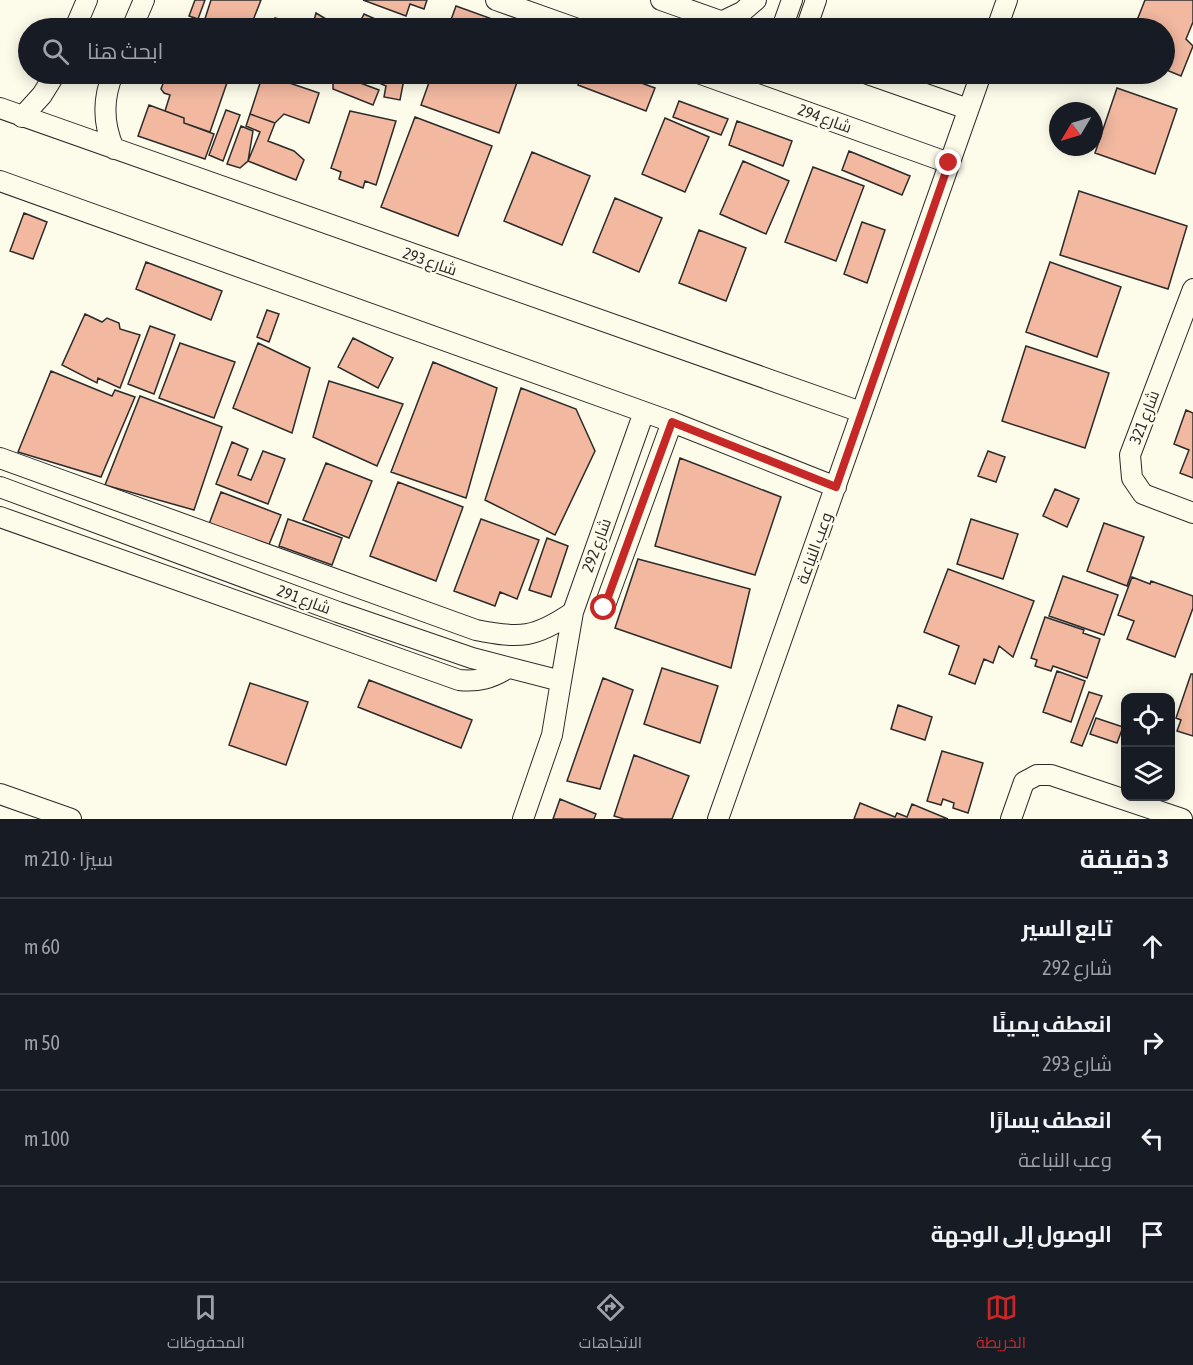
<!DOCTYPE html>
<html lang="ar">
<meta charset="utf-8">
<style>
:root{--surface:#171b24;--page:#242831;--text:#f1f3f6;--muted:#9ea1a6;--line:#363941;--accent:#c62828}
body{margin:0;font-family:"Asap Condensed",Cairo,sans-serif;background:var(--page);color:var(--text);direction:rtl}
.controls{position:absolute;right:18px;bottom:18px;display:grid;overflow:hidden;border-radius:12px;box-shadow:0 3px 15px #0003}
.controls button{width:54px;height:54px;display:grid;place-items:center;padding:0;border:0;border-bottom:2px solid var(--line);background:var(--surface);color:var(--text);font:30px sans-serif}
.compass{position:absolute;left:1049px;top:102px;width:54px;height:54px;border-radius:50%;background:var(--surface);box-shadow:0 3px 15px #0003;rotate:232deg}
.stop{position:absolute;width:18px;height:18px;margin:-14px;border:4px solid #c62828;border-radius:50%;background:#fff}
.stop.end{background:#c62828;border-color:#fff;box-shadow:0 2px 6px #0008}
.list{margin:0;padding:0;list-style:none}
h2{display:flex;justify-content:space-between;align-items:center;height:78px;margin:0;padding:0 24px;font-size:26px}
h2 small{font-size:20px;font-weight:400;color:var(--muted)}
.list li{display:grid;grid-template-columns:39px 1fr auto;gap:18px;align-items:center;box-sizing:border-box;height:96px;padding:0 24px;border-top:2px solid var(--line)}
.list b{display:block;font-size:22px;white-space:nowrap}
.list p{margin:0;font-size:20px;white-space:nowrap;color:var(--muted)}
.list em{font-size:20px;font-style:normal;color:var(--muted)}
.icon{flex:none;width:33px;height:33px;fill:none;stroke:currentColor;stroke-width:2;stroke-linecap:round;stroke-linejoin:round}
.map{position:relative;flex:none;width:1193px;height:819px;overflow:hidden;direction:ltr}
.search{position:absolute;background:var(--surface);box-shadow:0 3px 15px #0003;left:18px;right:18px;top:18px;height:66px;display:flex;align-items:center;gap:15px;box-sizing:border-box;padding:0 21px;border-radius:33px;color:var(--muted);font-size:22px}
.sheet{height:462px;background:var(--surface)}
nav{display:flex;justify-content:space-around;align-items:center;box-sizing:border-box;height:84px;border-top:2px solid var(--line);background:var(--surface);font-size:16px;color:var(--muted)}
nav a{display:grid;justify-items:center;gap:3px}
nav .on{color:var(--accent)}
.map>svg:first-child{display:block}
.building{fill:#f2b8a0;stroke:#2b2b2b;stroke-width:1.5}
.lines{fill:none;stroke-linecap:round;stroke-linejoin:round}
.street-casing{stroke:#2b2b2b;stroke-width:22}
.street{stroke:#fdfbea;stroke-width:20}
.route{stroke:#c62828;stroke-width:8}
.labels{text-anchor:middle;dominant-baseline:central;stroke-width:4.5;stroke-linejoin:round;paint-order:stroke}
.street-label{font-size:16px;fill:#2b2b2b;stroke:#fdfbea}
</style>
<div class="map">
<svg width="1193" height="819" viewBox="0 0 1193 819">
<rect width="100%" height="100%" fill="#fdfbea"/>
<path class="building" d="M195,0H205L198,19L189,16Z
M211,0H261L250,28H202Z
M363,0H427L424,9L410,4L406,16Z
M1145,0H1193V22L1186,39L1193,46L1181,76L1164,69V28H1134Z
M456,6L517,28H448Z
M316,13L336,25L334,28H271L275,18L312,28Z
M364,14L395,28H357Z
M158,74H230L210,132L184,123V118L165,111L170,95L164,93L161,89L164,81L156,78Z
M263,74L319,93L309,123L284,114L275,123L250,114Z
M300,74H317L315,79Z
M333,74H358L355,81L379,90L373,105L333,89Z
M359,74H405L400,100L384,97L386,86Z
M432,74H520L499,133L421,105Z
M583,74H617L655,88L646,111L578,85Z
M1117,88L1177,109L1155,174L1095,153Z
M679,101L728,119L721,135L673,117Z
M149,105L184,118V123L214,134L205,159L138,136Z
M226,110L240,115L223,161L209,155Z
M350,111L396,121L376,185L365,181L363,188L339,179L341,172L331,168Z
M250,114L275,123L268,141L294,151L304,160L296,180L248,161L260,132L246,126Z
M415,117L492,146L458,236L381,207Z
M665,118L709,137L685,192L642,174Z
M737,121L792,141L783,166L729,145Z
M241,126L253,131L248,161L240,168L227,164Z
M849,151L910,176L902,195L842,170Z
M532,152L590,176L562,245L504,221Z
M743,161L789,181L766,234L720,214Z
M813,167L864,186L836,261L785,242Z
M1079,191L1187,226L1168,289L1060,255Z
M615,198L662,218L639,272L593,252Z
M24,213L47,222L33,259L10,251Z
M862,222L885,230L867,283L844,274Z
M699,230L746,248L726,301L679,283Z
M146,262L222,291L211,320L136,289Z
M1050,262L1121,287L1097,357L1026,332Z
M267,310L279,314L269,342L257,337Z
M85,314L102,322L107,318L119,323L120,329L140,335L120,388L98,378L97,383L62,365Z
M150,326L175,335L154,394L128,384Z
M353,338L393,358L378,388L338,367Z
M180,343L235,362L214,418L159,398Z
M258,343L310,368L292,433L233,408Z
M1026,346L1109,373L1085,448L1002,421Z
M433,362L497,388L466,498L391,472Z
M51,371L112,396L115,390L135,397L101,477L18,452Z
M329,381L403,404L377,466L313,437Z
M521,388L576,409L595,451L555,535L485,500Z
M140,396L222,427L194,510L105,485Z
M1186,410L1193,413V478L1180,473L1189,450L1174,444Z
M232,442L248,449L238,475L251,480L263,451L285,459L268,504L216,484Z
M988,451L1005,457L996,482L978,476Z
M680,458L781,497L755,575L655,546Z
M326,463L372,481L349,538L303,520Z
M398,482L463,507L436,581L370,556Z
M1055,489L1079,499L1067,527L1043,516Z
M221,492L281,515L268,547L209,524Z
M288,519L342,538L332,565L279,546Z
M481,519L539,540L517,599L500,592L495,606L454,591Z
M971,519L1018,534L1003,579L957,564Z
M1104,523L1144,537L1127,586L1087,571Z
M547,538L568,546L551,597L529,590Z
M638,559L750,589L731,668L615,628Z
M948,569L1034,601L1013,657L999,646L993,663L984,659L975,684L949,674L959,646L924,632Z
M1063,576L1118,595L1104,635L1049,616Z
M1132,577L1150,584L1151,581L1193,596V608L1175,657L1127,639L1134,621L1118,615Z
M1045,617L1084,630L1083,633L1100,639L1087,678L1053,666L1051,671L1035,666L1037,660L1031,658Z
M662,668L718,686L700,743L644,724Z
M1057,671L1085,681L1071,722L1043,712Z
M1191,674H1193V736L1177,731L1181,720L1176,718Z
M603,678L633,690L600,789L567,781Z
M369,680L472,720L461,748L358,707Z
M250,683L308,702L286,765L229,745Z
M1089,692L1102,696L1082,746L1071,742Z
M898,705L932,717L925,740L891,729Z
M1096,718L1123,727L1117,743L1090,734Z
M942,751L983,763L968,813L953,808L954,803L943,799L941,805L927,801Z
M634,755L689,776L672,819H624L614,816Z
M560,799L596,814L594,819H553Z
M860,803L895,817L897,813L907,817L912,804L948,819H854Z"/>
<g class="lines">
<defs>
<path id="street" d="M496,0L575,28
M661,0L740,28
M809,20L816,0
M135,21L144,0
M721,22L742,12L756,0
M75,28L87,0
M782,28L792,0
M997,28L1007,0
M113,74C102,100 103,124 114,149
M701,74L949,163
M868,74L968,109
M0,108L861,412
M22,117L42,95L55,74
M0,181L672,422L836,487
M1193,289L1130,455L1132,478L1143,494L1193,513
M0,458L476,630C520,639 535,638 573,612
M0,487L338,612L472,658L561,681L552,735L523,819
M0,517L459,680C479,682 492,678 508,668
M604,608L672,422
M561,681L573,612L644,412
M0,794L71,819
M718,819L981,74
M1011,819L1024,782L1037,775H1051L1182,819"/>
</defs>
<use href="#street" class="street-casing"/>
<use href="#street" class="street"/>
</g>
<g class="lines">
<path class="route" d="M604,608L672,422L836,487L949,163"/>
</g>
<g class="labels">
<g class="street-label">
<text transform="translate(825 118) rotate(20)">شارع 294</text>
<text transform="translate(430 261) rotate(19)">شارع 293</text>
<text transform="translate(1144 417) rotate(-69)">شارع 321</text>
<text transform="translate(596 545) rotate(-70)">شارع 292</text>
<text transform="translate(814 548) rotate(-70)">وعب النباعة</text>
<text transform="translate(304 599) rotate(20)">شارع 291</text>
</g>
</g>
</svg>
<div class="controls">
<button><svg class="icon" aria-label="locate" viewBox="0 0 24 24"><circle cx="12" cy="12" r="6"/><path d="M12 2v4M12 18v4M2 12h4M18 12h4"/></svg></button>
<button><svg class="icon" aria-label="layers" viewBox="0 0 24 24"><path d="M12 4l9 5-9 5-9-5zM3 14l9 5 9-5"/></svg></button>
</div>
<svg class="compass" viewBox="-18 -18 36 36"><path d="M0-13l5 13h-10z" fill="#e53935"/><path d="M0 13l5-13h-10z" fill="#9ea1a6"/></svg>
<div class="stop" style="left:604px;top:608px"></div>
<div class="stop end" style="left:949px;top:163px"></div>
<div class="search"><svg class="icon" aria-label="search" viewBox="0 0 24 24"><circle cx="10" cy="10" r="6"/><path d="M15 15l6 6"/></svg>ابحث هنا</div>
</div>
<section class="sheet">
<h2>3 دقيقة<small>سيرًا · 210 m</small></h2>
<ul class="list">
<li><svg class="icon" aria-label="ahead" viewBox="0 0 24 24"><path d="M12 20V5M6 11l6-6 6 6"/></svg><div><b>تابع السير</b><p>شارع 292</p></div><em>60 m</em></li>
<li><svg class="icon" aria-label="right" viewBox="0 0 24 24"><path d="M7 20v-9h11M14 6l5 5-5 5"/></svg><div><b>انعطف يمينًا</b><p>شارع 293</p></div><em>50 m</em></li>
<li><svg class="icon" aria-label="left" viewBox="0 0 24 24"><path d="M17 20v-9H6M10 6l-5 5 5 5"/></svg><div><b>انعطف يسارًا</b><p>وعب النباعة</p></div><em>100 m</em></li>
<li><svg class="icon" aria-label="arrive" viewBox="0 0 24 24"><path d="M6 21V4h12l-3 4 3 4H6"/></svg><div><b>الوصول إلى الوجهة</b></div></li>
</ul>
</section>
<nav>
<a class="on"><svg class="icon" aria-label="map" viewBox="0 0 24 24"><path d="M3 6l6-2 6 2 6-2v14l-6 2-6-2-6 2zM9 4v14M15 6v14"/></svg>الخريطة</a>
<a><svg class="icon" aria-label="directions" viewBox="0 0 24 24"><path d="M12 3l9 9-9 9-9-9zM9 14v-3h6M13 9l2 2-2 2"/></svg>الاتجاهات</a>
<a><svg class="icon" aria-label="saved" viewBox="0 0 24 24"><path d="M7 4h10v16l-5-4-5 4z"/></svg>المحفوظات</a>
</nav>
